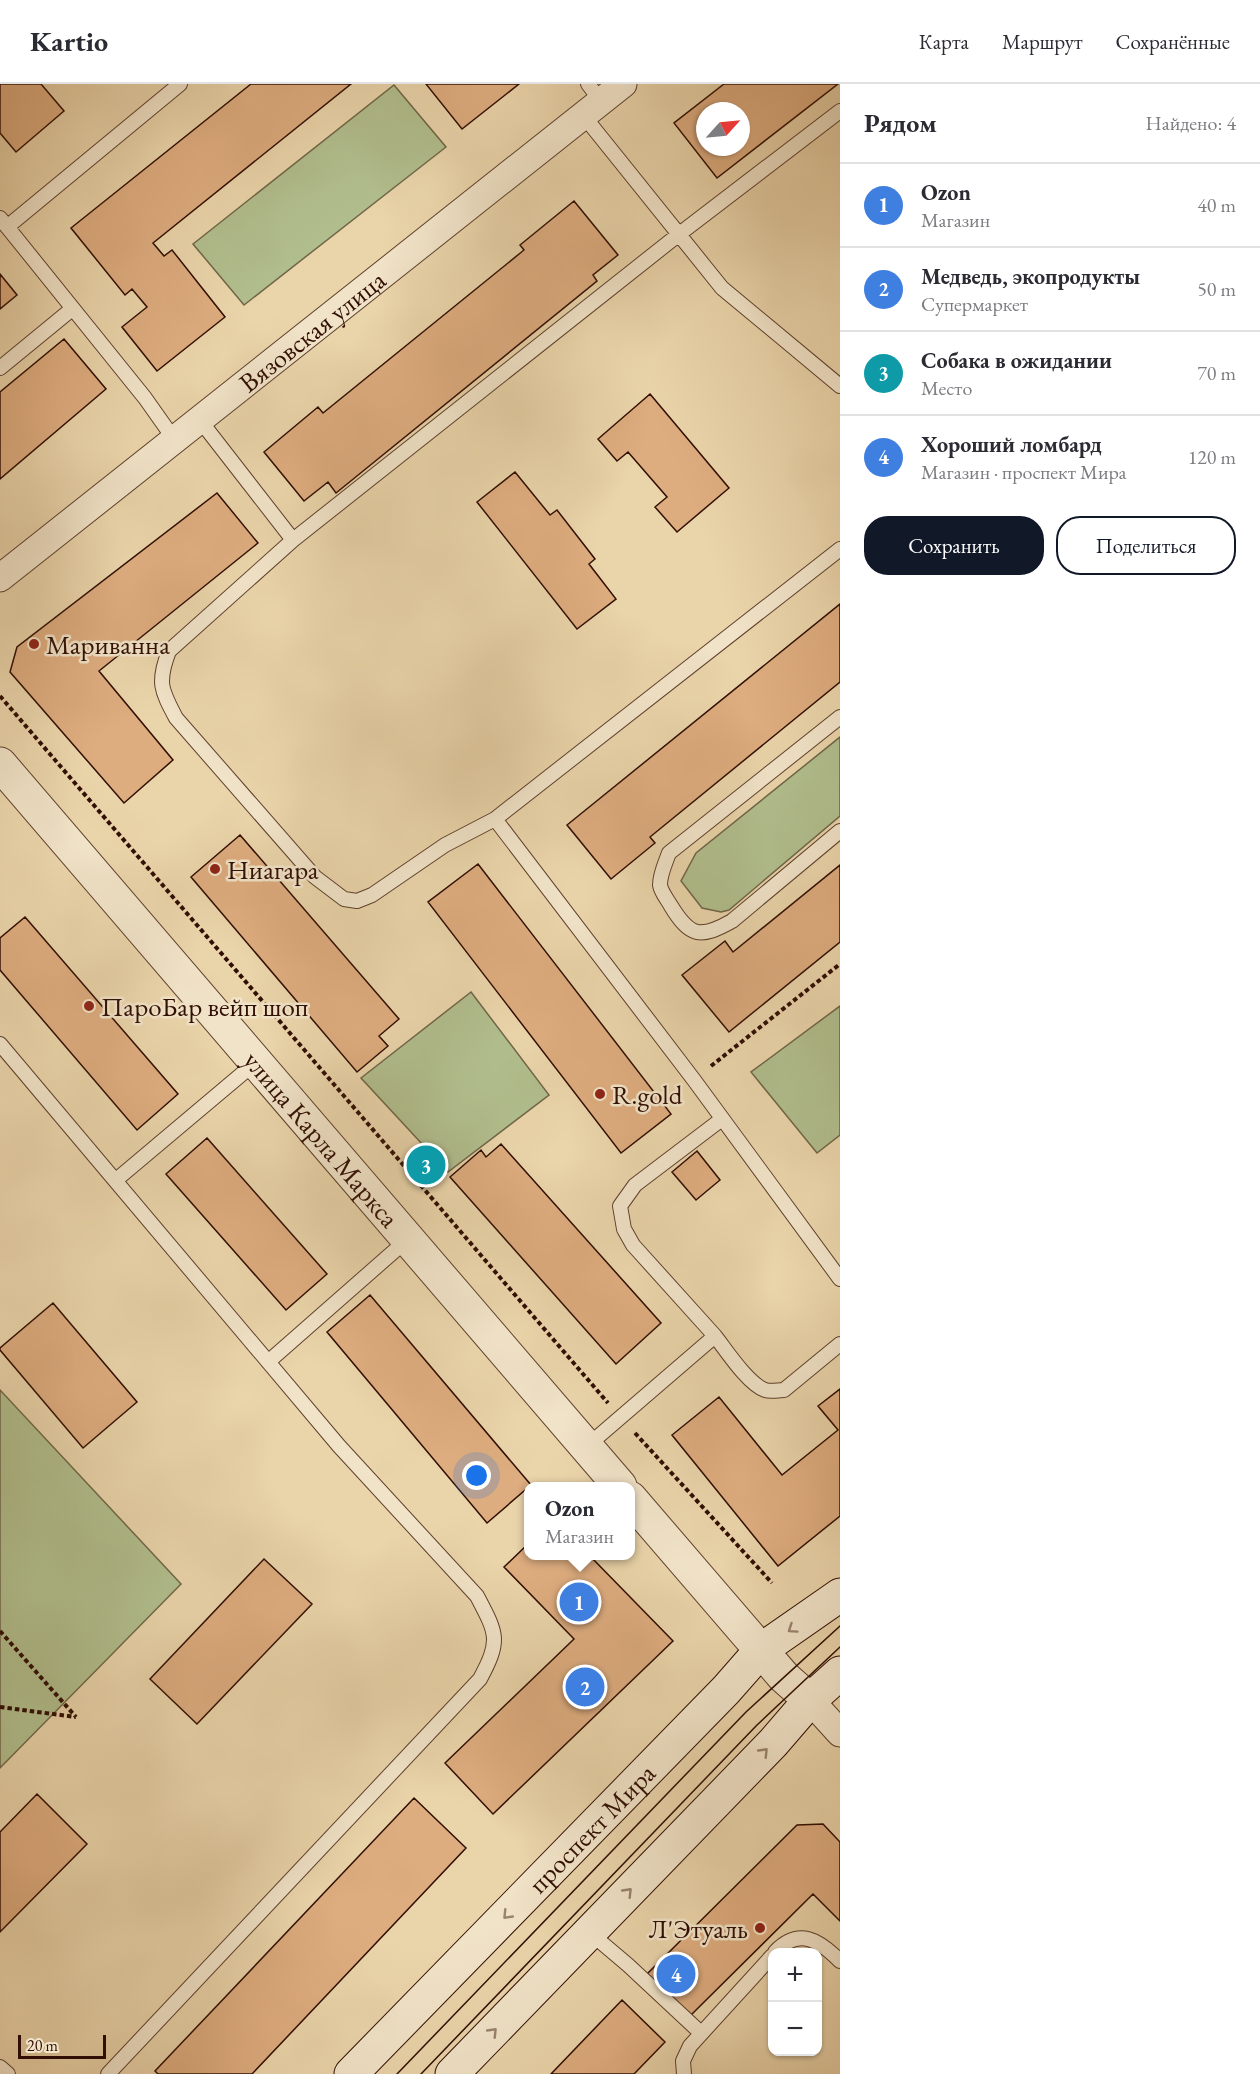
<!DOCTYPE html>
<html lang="ru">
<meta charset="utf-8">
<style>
:root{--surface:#fff;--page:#f7f7f7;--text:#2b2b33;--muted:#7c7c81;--line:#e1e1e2;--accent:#111827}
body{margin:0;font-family:"EB Garamond",serif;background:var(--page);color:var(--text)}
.controls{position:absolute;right:18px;bottom:18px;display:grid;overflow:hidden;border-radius:12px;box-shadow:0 2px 4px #0004}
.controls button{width:54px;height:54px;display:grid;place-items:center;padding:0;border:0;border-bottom:2px solid var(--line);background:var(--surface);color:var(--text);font:30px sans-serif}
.compass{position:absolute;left:696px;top:18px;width:54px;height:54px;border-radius:50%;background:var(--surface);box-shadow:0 2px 4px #0004;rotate:63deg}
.scale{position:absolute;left:18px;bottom:15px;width:88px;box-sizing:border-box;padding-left:6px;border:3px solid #300e03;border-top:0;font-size:16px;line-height:21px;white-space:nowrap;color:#300e03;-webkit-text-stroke:4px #f1e3c8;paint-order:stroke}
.you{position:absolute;left:477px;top:1392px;width:21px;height:21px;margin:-15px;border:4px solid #fff;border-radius:50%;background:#1a73e8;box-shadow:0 0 0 9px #1a73e833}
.badge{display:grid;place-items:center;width:39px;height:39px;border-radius:50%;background:var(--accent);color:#fff;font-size:20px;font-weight:700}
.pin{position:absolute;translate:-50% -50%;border:3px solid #fff;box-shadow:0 2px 6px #0006}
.popup{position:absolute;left:524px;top:1398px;width:111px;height:78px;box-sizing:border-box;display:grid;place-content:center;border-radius:12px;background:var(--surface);filter:drop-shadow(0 2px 4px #0005);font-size:20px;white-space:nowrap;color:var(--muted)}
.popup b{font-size:22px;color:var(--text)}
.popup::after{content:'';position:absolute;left:50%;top:100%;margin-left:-12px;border:12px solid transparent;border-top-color:var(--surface)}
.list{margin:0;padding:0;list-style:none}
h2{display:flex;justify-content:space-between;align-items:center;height:78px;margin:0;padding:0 24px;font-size:26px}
h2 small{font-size:20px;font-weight:400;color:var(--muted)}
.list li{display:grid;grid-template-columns:39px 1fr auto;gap:18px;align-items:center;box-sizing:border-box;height:84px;padding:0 24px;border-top:2px solid var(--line)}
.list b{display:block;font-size:22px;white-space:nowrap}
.list p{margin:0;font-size:20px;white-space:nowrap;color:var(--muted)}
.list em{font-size:20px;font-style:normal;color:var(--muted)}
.actions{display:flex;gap:12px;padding:18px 24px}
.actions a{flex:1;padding:14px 0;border:2px solid var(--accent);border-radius:24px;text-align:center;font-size:21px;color:var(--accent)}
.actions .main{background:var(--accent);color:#fff}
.map{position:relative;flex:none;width:840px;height:1990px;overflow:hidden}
header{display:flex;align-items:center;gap:36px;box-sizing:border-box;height:84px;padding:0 30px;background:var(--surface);border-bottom:2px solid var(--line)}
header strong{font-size:28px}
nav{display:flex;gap:33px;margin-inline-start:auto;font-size:21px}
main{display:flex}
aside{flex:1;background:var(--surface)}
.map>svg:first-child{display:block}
.green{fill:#b1be8d;stroke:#706648;stroke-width:1.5}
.building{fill:#ddac7f;stroke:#300e03;stroke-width:1.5;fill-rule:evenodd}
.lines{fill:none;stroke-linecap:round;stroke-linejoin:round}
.service-casing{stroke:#5e402d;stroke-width:16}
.minor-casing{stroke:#5e402d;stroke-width:29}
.tertiary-casing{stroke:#5e402d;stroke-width:35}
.secondary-casing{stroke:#300e03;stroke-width:35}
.path{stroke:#300e03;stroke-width:4;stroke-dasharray:4.5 3;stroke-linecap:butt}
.service{stroke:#f1e3c8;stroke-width:14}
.minor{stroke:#f1e3c8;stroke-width:27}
.tertiary{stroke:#f1e3c8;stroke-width:33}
.secondary{stroke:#f1e3c8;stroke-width:33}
.tram{stroke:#300e03;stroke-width:1.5}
.oneway{stroke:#9a836f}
.poi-dot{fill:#8f2418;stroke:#f1e3c8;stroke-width:2}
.labels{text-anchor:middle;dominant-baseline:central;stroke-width:5;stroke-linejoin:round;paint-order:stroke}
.street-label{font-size:27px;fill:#300e03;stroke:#f1e3c8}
.poi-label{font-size:27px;fill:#300e03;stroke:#f1e3c8;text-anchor:start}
</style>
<header>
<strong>Kartio</strong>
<nav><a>Карта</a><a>Маршрут</a><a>Сохранённые</a></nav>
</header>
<main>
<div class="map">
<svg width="840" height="1990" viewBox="0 0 840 1990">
<rect width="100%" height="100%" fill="#ead4aa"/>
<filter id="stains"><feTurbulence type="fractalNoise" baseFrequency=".00333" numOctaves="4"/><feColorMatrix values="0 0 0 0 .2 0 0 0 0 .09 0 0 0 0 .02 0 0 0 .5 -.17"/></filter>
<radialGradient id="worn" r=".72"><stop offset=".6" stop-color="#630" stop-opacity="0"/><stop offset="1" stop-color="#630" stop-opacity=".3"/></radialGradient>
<path class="green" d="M394,1L446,63L244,221L193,160Z
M840,653V732L729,826L721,828L702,824L681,797L696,769Z
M471,908L549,1011L448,1088L361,994Z
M840,922V1051L817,1069L751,988Z
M0,1306L181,1500L0,1684Z"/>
<path class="building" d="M0,0H41L64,27L16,68L0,49Z
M251,0H351L153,159L164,172L172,166L225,233L157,287L122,243L147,223L132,205L125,211L71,144Z
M426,0H519L462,45Z
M724,0H838L717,94L674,39ZM705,27H741V63H705Z
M574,117L618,171L593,191L597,197L336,409L328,398L304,417L264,368L318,323L323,329L524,166L520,161Z
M0,190L17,211L0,225Z
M64,255L106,305L0,395V308Z
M650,310L729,404L677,448L655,423L667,413L628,368L617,377L598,355Z
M515,388L550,431L557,426L595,475L589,480L616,515L577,545L477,418Z
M217,409L258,459L99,587L173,676L124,719L10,588L17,563Z
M840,520V598L650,753L655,759L611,795L567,741Z
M240,751L399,935L379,952L388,962L357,988L191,793Z
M478,780L671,1030L621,1069L428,818Z
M840,781V858L729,948L682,891L725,857L733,868Z
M25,833L178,1010L137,1046L0,886V854Z
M207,1054L327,1190L286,1226L166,1090Z
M501,1060L661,1239L616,1280L450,1093L481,1066L486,1073Z
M697,1067L720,1096L696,1116L672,1088Z
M370,1211L531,1401L487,1439L327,1248Z
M53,1219L137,1318L83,1364L0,1266V1264Z
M840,1305V1432L778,1482L672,1351L719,1313L782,1391L838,1346L818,1322Z
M528,1460V1472H590L673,1557L493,1730L445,1679L574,1555L504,1483Z
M264,1475L312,1520L197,1640L150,1595Z
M37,1710L87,1760L0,1848V1748Z
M414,1714L466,1764L252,1990H158L155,1987Z
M823,1740L840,1758V1837L813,1810L689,1933L647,1890L797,1741Z
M622,1916L665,1958L634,1990H551Z"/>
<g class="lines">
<defs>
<path id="service" d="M588,0L601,17
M840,27L678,151L293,456L169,567C157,598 161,606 176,634L315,793L344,815L357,817L372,811L445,761L495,735L840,465
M583,31L722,204L840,302
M0,134L145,314L174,355
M7,143L180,0
M0,284L72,225
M199,335L293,456
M840,633L669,769C665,780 660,790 660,801C661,808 667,815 671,822C690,853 700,855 732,837L840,747
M495,735L694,996L840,1195
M0,960L339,1362L477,1512C497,1550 501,1556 480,1595L108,1990
M116,1096L256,978
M715,1252L633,1161L624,1145L620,1122L635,1101L722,1035
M268,1278L408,1155
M586,1363L715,1252C726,1266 748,1300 765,1306C771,1308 778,1306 784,1306L840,1260
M589,1848L628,1881L701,1949
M775,1868C799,1843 819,1856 840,1877
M0,1983L8,1990
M684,1990L683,1977L690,1962L772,1872"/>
<g id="minor">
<path id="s1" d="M0,494L623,0"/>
<path d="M810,1616L840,1649"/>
</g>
<g id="tertiary">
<path id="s2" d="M0,680L620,1402"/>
<path d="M630,1414L784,1593L810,1616"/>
</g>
<g id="secondary">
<path id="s3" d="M351,1990L726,1606L761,1566L840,1511"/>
<path d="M452,1990L773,1659L810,1616L840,1589"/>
</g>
</defs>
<use href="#service" class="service-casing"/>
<use href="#minor" class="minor-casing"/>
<use href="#tertiary" class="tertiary-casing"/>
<use href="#secondary" class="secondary-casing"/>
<path class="path" d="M0,612L608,1319
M711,982L840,880
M635,1349L772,1499
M0,1547L76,1633
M0,1623L76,1633"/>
<use href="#service" class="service"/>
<use href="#minor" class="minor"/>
<use href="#tertiary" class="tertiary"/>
<use href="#secondary" class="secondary"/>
<path class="tram" d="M397,1990L746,1628L840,1542
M421,1990L757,1641L840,1563"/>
</g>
<defs><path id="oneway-chevron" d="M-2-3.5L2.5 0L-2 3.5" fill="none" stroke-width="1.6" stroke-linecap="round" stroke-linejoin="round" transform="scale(1.5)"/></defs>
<g class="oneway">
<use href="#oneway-chevron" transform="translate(792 1545) rotate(146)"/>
<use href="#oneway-chevron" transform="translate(764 1668) rotate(-46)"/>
<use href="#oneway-chevron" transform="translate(628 1808) rotate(-46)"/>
<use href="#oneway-chevron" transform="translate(507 1831) rotate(134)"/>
<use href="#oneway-chevron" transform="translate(493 1948) rotate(-46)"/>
</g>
<g class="poi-dot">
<circle cx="34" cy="560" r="6"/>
<circle cx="215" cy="785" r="6"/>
<circle cx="89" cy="922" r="6"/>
<circle cx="600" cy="1010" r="6"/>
<circle cx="760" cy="1844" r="6"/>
</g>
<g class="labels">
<g class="street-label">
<text stroke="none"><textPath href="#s1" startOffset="398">Вязовская улица</textPath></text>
<text stroke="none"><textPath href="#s2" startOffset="494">улица Карла Маркса</textPath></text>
<text stroke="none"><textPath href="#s3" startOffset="344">проспект Мира</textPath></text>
</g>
<g class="poi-label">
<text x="46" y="560">Мариванна</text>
<text x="227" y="785">Ниагара</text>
<text x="101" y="922">ПароБар вейп шоп</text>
<text x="612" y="1010">R.gold</text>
<text x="748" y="1844" text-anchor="end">Л'Этуаль</text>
</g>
</g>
<rect width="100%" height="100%" filter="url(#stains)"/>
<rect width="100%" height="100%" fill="url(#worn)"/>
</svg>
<div class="controls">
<button>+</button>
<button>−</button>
</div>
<svg class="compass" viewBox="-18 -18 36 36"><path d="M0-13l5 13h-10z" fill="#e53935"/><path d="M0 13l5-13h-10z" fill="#7c7c81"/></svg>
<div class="scale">20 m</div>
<div class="you"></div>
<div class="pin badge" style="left:579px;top:1518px;background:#3f7fe0">1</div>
<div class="popup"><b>Ozon</b>Магазин</div>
<div class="pin badge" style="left:585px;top:1603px;background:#3f7fe0">2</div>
<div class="pin badge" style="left:426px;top:1081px;background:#0f9aa8">3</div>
<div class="pin badge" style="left:676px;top:1890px;background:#3f7fe0">4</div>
</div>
<aside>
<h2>Рядом<small>Найдено: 4</small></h2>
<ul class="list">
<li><span class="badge" style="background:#3f7fe0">1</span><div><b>Ozon</b><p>Магазин</p></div><em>40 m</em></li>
<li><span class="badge" style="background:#3f7fe0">2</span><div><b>Медведь, экопродукты</b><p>Супермаркет</p></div><em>50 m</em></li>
<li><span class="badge" style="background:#0f9aa8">3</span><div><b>Собака в ожидании</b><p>Место</p></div><em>70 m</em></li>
<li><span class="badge" style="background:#3f7fe0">4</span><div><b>Хороший ломбард</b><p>Магазин · проспект Мира</p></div><em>120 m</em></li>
</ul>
<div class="actions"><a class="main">Сохранить</a><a>Поделиться</a></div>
</aside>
</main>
